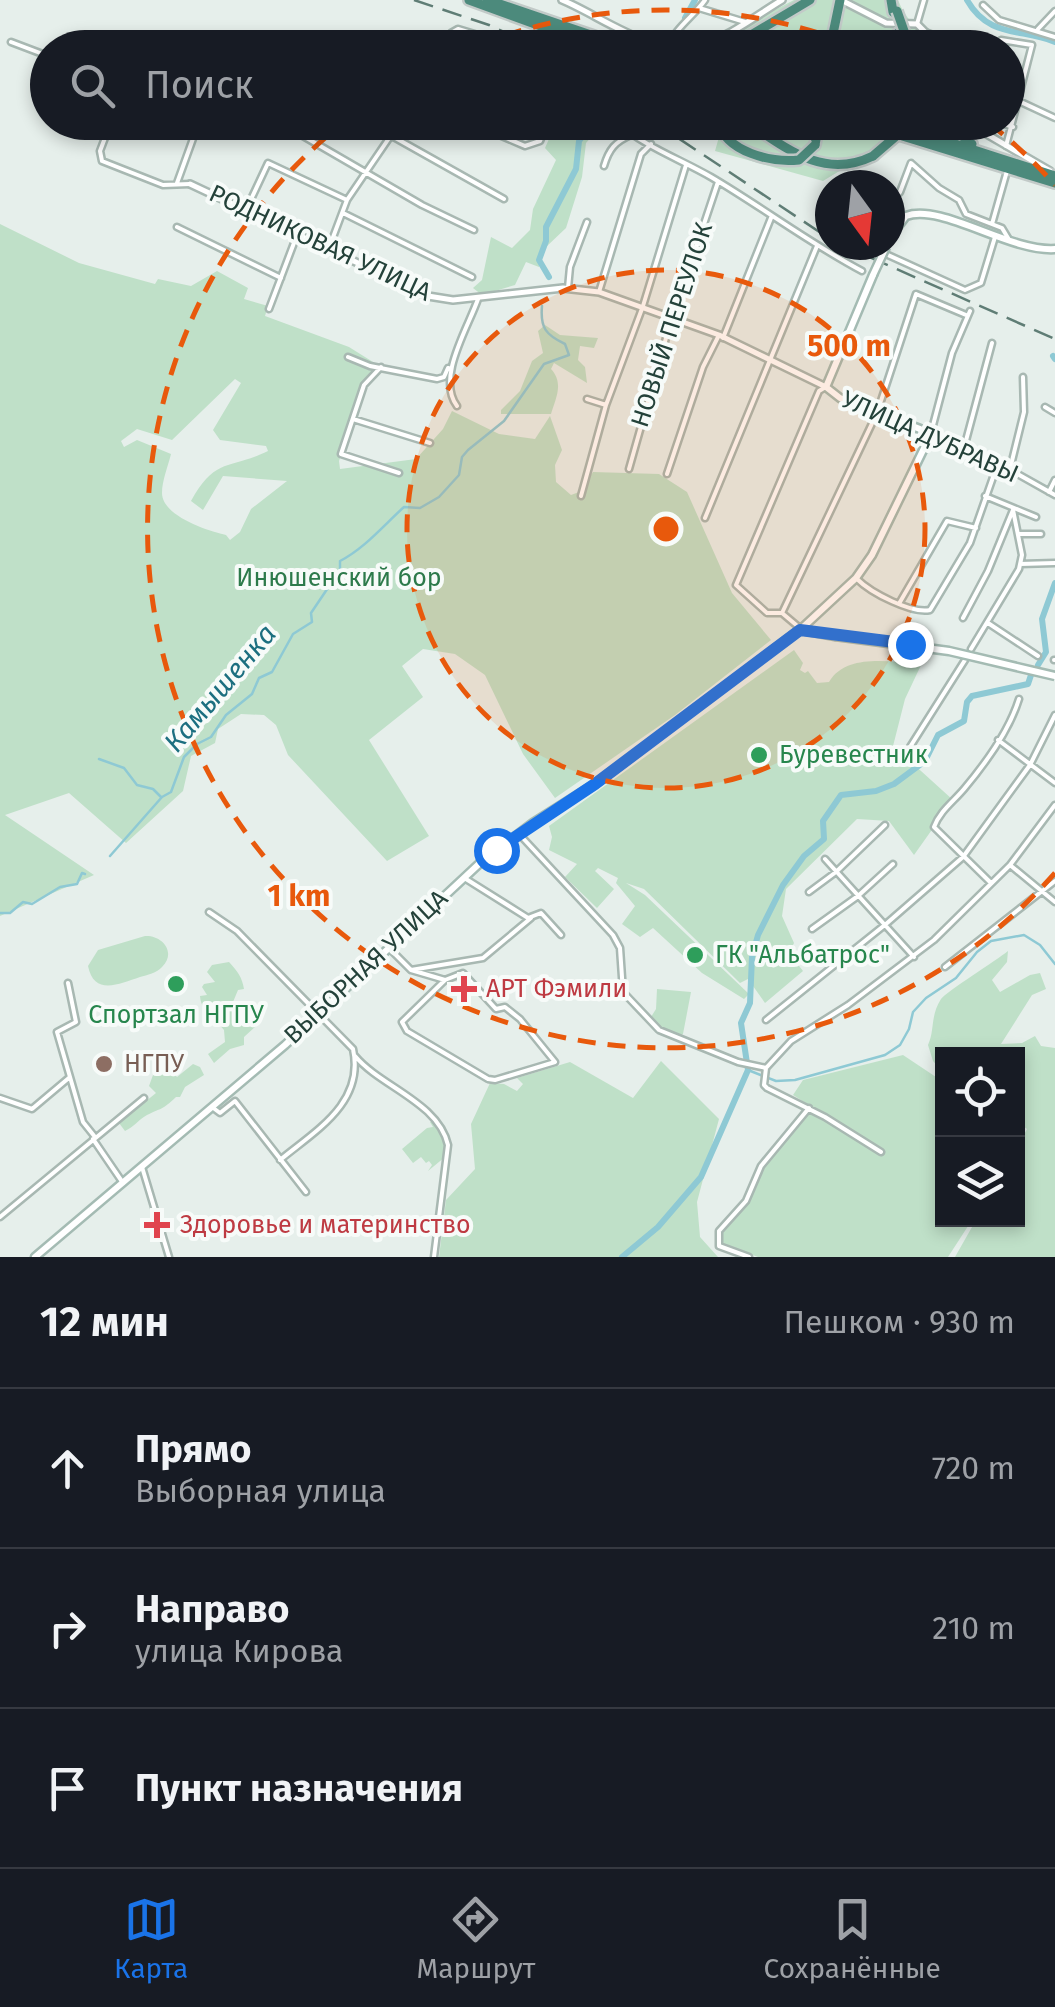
<!DOCTYPE html>
<html lang="ru">
<meta charset="utf-8">
<style>
:root{--surface:#171b24;--page:#20242c;--text:#f1f3f6;--muted:#9ea1a6;--line:#363941;--accent:#1a73e8}
body{margin:0;font-family:"Fira Sans",sans-serif;background:var(--page);color:var(--text)}
.controls{position:absolute;right:30px;bottom:30px;display:grid;overflow:hidden;border-radius:0px;box-shadow:0 5px 15px #0003}
.controls button{width:90px;height:90px;display:grid;place-items:center;padding:0;border:0;border-bottom:2px solid var(--line);background:var(--surface);color:var(--text);font:50px sans-serif}
.compass{position:absolute;left:815px;top:170px;width:90px;height:90px;border-radius:50%;background:var(--surface);box-shadow:0 5px 15px #0003;rotate:165deg}
.stop{position:absolute;width:30px;height:30px;margin:-22px;border:8px solid #1a73e8;border-radius:50%;background:#fff}
.stop.end{background:#1a73e8;border-color:#fff;box-shadow:0 2px 10px #0008}
.list{margin:0;padding:0;list-style:none}
h2{display:flex;justify-content:space-between;align-items:center;height:130px;margin:0;padding:0 40px;font-size:42px}
h2 small{font-size:32px;font-weight:400;color:var(--muted)}
.list li{display:grid;grid-template-columns:65px 1fr auto;gap:30px;align-items:center;box-sizing:border-box;height:160px;padding:0 40px;border-top:2px solid var(--line)}
.list b{display:block;font-size:38px;white-space:nowrap}
.list p{margin:0;font-size:32px;white-space:nowrap;color:var(--muted)}
.list em{font-size:32px;font-style:normal;color:var(--muted)}
.icon{flex:none;width:55px;height:55px;fill:none;stroke:currentColor;stroke-width:2;stroke-linecap:round;stroke-linejoin:round}
.map{position:relative;flex:none;width:1055px;height:1257px;overflow:hidden}
.search{position:absolute;background:var(--surface);box-shadow:0 5px 15px #0003;left:30px;right:30px;top:30px;height:110px;display:flex;align-items:center;gap:25px;box-sizing:border-box;padding:0 35px;border-radius:55px;color:var(--muted);font-size:38px}
.sheet{height:610px;background:var(--surface)}
nav{display:flex;justify-content:space-around;align-items:center;box-sizing:border-box;height:140px;border-top:2px solid var(--line);background:var(--surface);font-size:28px;color:var(--muted)}
nav a{display:grid;justify-items:center;gap:5px}
nav .on{color:var(--accent)}
.map>svg:first-child{display:block}
.green{fill:#bfe0c8;fill-rule:evenodd}
.lines{fill:none;stroke-linecap:round;stroke-linejoin:round}
.stream{stroke:#8ec9d4;stroke-width:2.5}
.river{stroke:#8ec9d4;stroke-width:6}
.minor-casing{stroke:#a8b8b2;stroke-width:9}
.tertiary-casing{stroke:#a8b8b2;stroke-width:10}
.secondary-casing{stroke:#a4bbb3;stroke-width:11}
.trunk-casing{stroke:#c2cac8;stroke-width:14}
.minor{stroke:#fff;stroke-width:4}
.tertiary{stroke:#fff;stroke-width:5}
.secondary{stroke:#fff;stroke-width:6}
.trunk{stroke:#4c8a7c;stroke-width:9}
.rail{stroke:#5f7d75;stroke-width:2.5;stroke-dasharray:20 10;stroke-linecap:butt}
.secondary-bridge-casing{stroke:#a4bbb3;stroke-width:11;stroke-linecap:butt}
.trunk-bridge-casing{stroke:#c2cac8;stroke-width:14;stroke-linecap:butt}
.secondary-bridge{stroke:#fff;stroke-width:6}
.trunk-bridge{stroke:#4c8a7c;stroke-width:9}
.route{stroke:#1a73e8;stroke-width:12}
.ring{fill:none;stroke:#e8590c;stroke-width:5;stroke-dasharray:18 12}
.leisure-dot{fill:#2e9e5b;stroke:#f7fbf9;stroke-width:4}
.health-dot{fill:#e0444e;stroke:#f7fbf9;stroke-width:4}
.education-dot{fill:#8d6e63;stroke:#f7fbf9;stroke-width:4}
.labels{text-anchor:middle;dominant-baseline:central;stroke-width:8;stroke-linejoin:round;paint-order:stroke}
.street-label{font-size:25px;fill:#24423a;stroke:#f7fbf9}
.park-label{font-size:25px;fill:#2d7a4b;stroke:#f7fbf9}
.leisure-label{font-size:25px;fill:#27864d;stroke:#f7fbf9;text-anchor:start}
.health-label{font-size:25px;fill:#be3a42;stroke:#f7fbf9;text-anchor:start}
.education-label{font-size:25px;fill:#785e54;stroke:#f7fbf9;text-anchor:start}
.water-label{font-size:28px;font-style:italic;fill:#1c6f80;stroke:#f7fbf9}
.centre{fill:#e8590c;stroke:#f7fbf9;stroke-width:5}
.ring-label{font-size:30px;text-anchor:middle;font-weight:bold;fill:#e8590c;stroke:#f7fbf9;stroke-width:8;stroke-linejoin:round;paint-order:stroke}
</style>
<div class="map">
<svg width="1055" height="1257" viewBox="0 0 1055 1257">
<rect width="100%" height="100%" fill="#e6efeb"/>
<path class="green" d="M794,0H898C905,19 920,29 925,47L701,48Z
M556,123H641L652,131L650,138L616,127L594,134L586,143L582,177L566,228L546,247L539,267L526,262L515,285L482,295L473,288L482,280L491,237L512,248L530,230L533,209L556,160L545,148Z
M723,123H839L894,138L823,181L715,151Z
M0,224L79,263L155,284L158,279L191,286L217,271L248,288L244,299L268,306L265,316L349,347L381,367L364,385L339,461L340,469L416,459L443,429L452,411L499,434L535,439L550,416L562,450L555,465L556,482L571,495L579,492L593,472L659,474L687,492L732,593L771,640L675,715L555,798L523,754L485,675L455,654L423,649L402,666L423,697L369,740L429,836L387,861L288,755L276,725L264,715L241,714L218,729L215,743L191,756L183,791L126,843L69,793L5,815L94,875L0,916ZM235,379L241,383L213,430L220,440L266,446L268,451C229,470 216,456 191,501L203,510L223,476L287,481L251,509L240,532L230,540L226,535C208,531 162,516 162,493C162,481 168,466 171,454L137,440L124,447L121,441L137,429L172,440Z
M545,325L560,335L598,338L594,348L580,346L578,360L585,367L587,383L554,363L551,369C564,383 556,398 551,414H501V410L520,391L532,361L543,353L538,331Z
M794,650L803,663L800,670L805,673L808,671L817,683L829,682C847,652 891,663 922,663L905,699L891,754L910,761L953,800L914,855L889,821L857,819L786,889L782,916L794,943L789,953L803,971L765,1003L748,979L740,983L644,889L626,883L645,895L749,994L744,999L702,973L653,928L640,937L622,924L635,906L616,883L618,878L598,868L595,871L614,889L597,908L565,877L577,864L549,850L552,837L549,826Z
M145,936C162,935 177,952 162,967C157,973 147,975 140,977C119,984 94,996 88,966L98,950Z
M1008,951L1007,962L992,980L1000,992L1030,975L1040,973L1046,989L1032,995L1001,1044L1022,1043L1035,1036L1041,1046L1055,1048V1257H955L976,1220H1018V1146L1027,1129L1018,1122V1054H942L941,1070L933,1061L928,1045C935,1030 930,1016 941,999C946,992 997,960 1008,951Z
M229,962C238,972 242,977 244,989L238,990L233,1002L235,1011L256,1026L244,1037V1045L230,1049L214,1063L208,1054L225,1042L224,1030C215,1019 201,1012 200,996L207,995L202,987L204,984L215,982L207,972L212,965Z
M657,989L691,992L683,1034L680,1036L661,1028L651,1017L656,1009Z
M903,1055L942,1081V1220H972L948,1257H758L724,1244L719,1237L750,1202L755,1178L764,1163L812,1107L793,1095L803,1080Z
M661,1061L719,1119L697,1202L700,1237L718,1257H439L446,1200L475,1169L471,1124L490,1083L504,1084L517,1091L523,1084L517,1078L570,1062L633,1098Z
M193,1064L200,1067L204,1075L185,1087L180,1097H176C161,1111 163,1107 147,1115C138,1120 134,1127 125,1131L119,1123L156,1093L149,1086L153,1075L171,1070L177,1077Z
M434,1121L444,1138L445,1157L428,1171L432,1165L429,1161L426,1163L421,1157L413,1163L402,1149L427,1128L433,1127L430,1122Z"/>
<g class="lines">
<path class="stream" d="M99,759L124,768L137,785L153,789L161,797
M110,856L162,797L171,792L184,757L197,744L211,737L226,715L252,694L259,678L272,672L293,634L312,622L311,613L340,570V561C365,548 384,525 404,507L420,508L439,497L459,475L462,457L468,450L504,421L544,364L569,355L565,344C546,335 540,328 542,306
M0,913H10L23,902L32,904L60,887L77,884L82,873L85,874
M748,1070L776,1081L795,1080L885,1055L900,1045L909,1029L913,1012L926,998L956,978L977,952L991,941L1024,935L1040,945L1055,964"/>
<path class="river" d="M967,0C989,39 1023,28 1055,42
M685,18L695,0
M549,277L539,260L546,241V227L576,169L579,141L594,122
M1053,356L1055,359
M1038,665L1046,652L1042,619L1055,583
M622,1257L658,1227L701,1177L748,1070L741,1023L750,1003L752,957L758,935L783,885L804,856L824,839L823,821L841,795L876,791L894,784L925,761L938,735L964,721L967,702L972,696L1028,684L1031,675"/>
<defs>
<path id="minor" d="M983,5L999,20L1055,37
M699,8L745,22
M917,24L924,0
M1038,29L1055,11
M925,32L969,48
M11,42L48,56
M669,46C674,29 694,16 705,0
M447,48L451,33L458,29L521,48
M997,48L1001,40L1032,45L1006,146
M1008,96L1055,118
M111,122L100,151L102,161L163,185L190,184
M367,122L504,199
M469,122L525,146L540,141L542,136L523,122
M617,122C643,146 680,159 711,177C762,207 809,243 862,271
M999,122L1013,127
M291,129L422,205L474,230
M604,166C609,149 615,142 631,135
M177,183L199,122
M890,202L900,192L911,163L939,188L959,200L966,214L1002,228L1008,238
M246,210L268,163L347,200
M343,213L472,277
M992,224L1007,171
M177,227L281,278
M828,227H830
M866,245L965,290L981,283L995,237
M329,248L347,200L400,122
M568,288L570,267L587,222
M599,292L641,154L651,144
M269,309L297,235
M970,311L952,353L932,429L927,436H936L998,463L1055,495
M723,338L771,218
M348,357L370,366L437,379L444,377L448,368L451,369
M381,367L364,385L341,454L399,473
M587,399L606,405
M457,406C436,378 468,328 478,299
M1045,407L1055,413
M353,419L430,443
M964,448L992,343
M629,469L666,338L718,182
M1010,469L1024,412L1023,377
M667,474L703,367L719,335
M1049,492L1055,480
M581,496L606,405L643,306L686,165
M985,496L1036,517
M705,518L817,246
M1018,534H1041
M1020,564L1055,563
M857,579C871,593 912,614 930,610L970,543L998,463
M900,602L947,521L976,528
M782,613H767L736,585L819,391L824,388
M963,618L988,571L1013,510
M988,623L1038,656
M801,629L782,613L877,413L916,294L966,315
M971,649L1019,569L1022,555L1013,510
M1054,660H1055
M998,740L1055,783
M910,747L965,660
M520,835L613,935L620,948L623,992L659,1030L738,1062L766,1068L764,1085L767,1088L825,1117L881,1152
M825,859L914,957
M1010,865L1055,902
M466,879L528,918L541,913L561,935
M991,883L934,827C940,811 953,802 964,789C985,764 1009,731 1019,699
M809,892L836,872L885,825
M209,912L237,931L353,1049C365,1103 315,1131 280,1160
M812,929L858,896L893,864
M390,949L411,970L445,980
M945,967L1055,881
M411,970L483,958L531,918
M463,973L496,1009L505,1007L520,1019L555,1062L495,1080L488,1079L407,1031L402,1022L445,980Z
M68,983L76,1022L57,1032L83,1122L95,1137
M766,1020L886,924L963,857L1030,765L1055,715
M355,1056C381,1087 438,1102 448,1145L434,1257
M766,1068L791,1041L848,1005L934,940L1010,865L1055,805
M0,1098L32,1109L70,1077
M212,1107L220,1113L235,1101L306,1192
M93,1139L123,1183
M142,1167L169,1257
M0,1217L144,1098
M749,1257L719,1246V1231L746,1201L761,1166L809,1108"/>
<path id="tertiary" d="M562,0C603,17 653,58 700,45C728,38 757,15 782,0
M841,0L886,23L917,24L925,32L932,48
M966,122L1050,171
M190,184L428,296L453,300L563,288L599,292L719,335L826,387"/>
<path id="secondary" d="M890,237L906,216C942,203 1009,252 1055,249
M802,630L835,636
M35,1257L285,1045L480,863L533,823L595,784L801,629L856,578L872,555L928,440L920,429L840,398L826,387L873,275"/>
<path id="trunk" d="M469,0L601,48
M488,0L629,48
M891,0L893,12
M904,31L909,48
M898,33L901,48
M729,48L810,0
M830,48L840,0
M747,122C787,149 824,180 873,156
M835,122L861,129
M857,122L1055,183
M887,122L1055,176
M944,122L972,144
M815,145L819,122"/>
</defs>
<use href="#minor" class="minor-casing"/>
<use href="#tertiary" class="tertiary-casing"/>
<use href="#secondary" class="secondary-casing"/>
<use href="#trunk" class="trunk-casing"/>
<use href="#minor" class="minor"/>
<use href="#tertiary" class="tertiary"/>
<use href="#secondary" class="secondary"/>
<use href="#trunk" class="trunk"/>
<path class="rail" d="M414,0L489,25L539,48
M654,122L830,239
M842,245L1055,339"/>
<defs>
<path id="secondary-bridge" d="M873,275L886,247
M835,636L949,651L1055,676"/>
<path id="trunk-bridge" d="M897,11L904,31
M719,122C725,152 772,163 799,160L815,145
M873,156L895,137L902,122"/>
</defs>
<use href="#secondary-bridge" class="secondary-bridge-casing"/>
<use href="#trunk-bridge" class="trunk-bridge-casing"/>
<use href="#secondary-bridge" class="secondary-bridge"/>
<use href="#trunk-bridge" class="trunk-bridge"/>
</g>
<g class="lines">
<path class="route" d="M496,850L595,784L800,630L910,644"/>
</g>
<circle cx="666" cy="529" r="259" fill="#e8590c" fill-opacity=".12"/>
<g class="ring">
<circle cx="666" cy="529" r="259"/>
<path d="M1055 873A519 519 0 1 1 343 123M476 46A519 519 0 0 1 856 46M989 123A519 519 0 0 1 1055 185"/>
</g>
<g class="leisure-dot">
<circle cx="759" cy="755" r="10"/>
<circle cx="695" cy="955" r="10"/>
<circle cx="176" cy="984" r="10"/>
</g>
<g class="health-dot">
<path d="M459 974h10v10h10v10h-10v10h-10v-10h-10v-10h10z"/>
<path d="M152 1210h10v10h10v10h-10v10h-10v-10h-10v-10h10z"/>
</g>
<circle class="education-dot" cx="104" cy="1064" r="10"/>
<g class="labels">
<g class="street-label">
<text transform="translate(320 243) rotate(25)">РОДНИКОВАЯ УЛИЦА</text>
<text transform="translate(672 325) rotate(-72)">НОВЫЙ ПЕРЕУЛОК</text>
<text transform="translate(930 437) rotate(24)">УЛИЦА ДУБРАВЫ</text>
<text transform="translate(366 967) rotate(-43)">ВЫБОРНАЯ УЛИЦА</text>
</g>
<g class="park-label">
<text x="339" y="578">Инюшенский бор</text>
</g>
<g class="leisure-label">
<text x="779" y="755">Буревестник</text>
<text x="715" y="955">ГК "Альбатрос"</text>
<text x="176" y="1015" text-anchor="middle">Спортзал НГПУ</text>
</g>
<g class="health-label">
<text x="486" y="989">АРТ Фэмили</text>
<text x="180" y="1225">Здоровье и материнство</text>
</g>
<g class="education-label">
<text x="124" y="1064">НГПУ</text>
</g>
<g class="water-label">
<text transform="translate(220 688) rotate(-50)">Камышенка</text>
</g>
</g>
<circle cx="666" cy="529" r="15" class="centre"/>
<g class="ring-label">
<text x="849" y="356">500 m</text>
<text x="299" y="906">1 km</text>
</g>
</svg>
<div class="controls">
<button><svg class="icon" aria-label="locate" viewBox="0 0 24 24"><circle cx="12" cy="12" r="6"/><path d="M12 2v4M12 18v4M2 12h4M18 12h4"/></svg></button>
<button><svg class="icon" aria-label="layers" viewBox="0 0 24 24"><path d="M12 4l9 5-9 5-9-5zM3 14l9 5 9-5"/></svg></button>
</div>
<svg class="compass" viewBox="-18 -18 36 36"><path d="M0-13l5 13h-10z" fill="#e53935"/><path d="M0 13l5-13h-10z" fill="#9ea1a6"/></svg>
<div class="stop" style="left:496px;top:850px"></div>
<div class="stop end" style="left:910px;top:644px"></div>
<div class="search"><svg class="icon" aria-label="search" viewBox="0 0 24 24"><circle cx="10" cy="10" r="6"/><path d="M15 15l6 6"/></svg>Поиск</div>
</div>
<section class="sheet">
<h2>12 мин<small>Пешком · 930 m</small></h2>
<ul class="list">
<li><svg class="icon" aria-label="ahead" viewBox="0 0 24 24"><path d="M12 20V5M6 11l6-6 6 6"/></svg><div><b>Прямо</b><p>Выборная улица</p></div><em>720 m</em></li>
<li><svg class="icon" aria-label="right" viewBox="0 0 24 24"><path d="M7 20v-9h11M14 6l5 5-5 5"/></svg><div><b>Направо</b><p>улица Кирова</p></div><em>210 m</em></li>
<li><svg class="icon" aria-label="arrive" viewBox="0 0 24 24"><path d="M6 21V4h12l-3 4 3 4H6"/></svg><div><b>Пункт назначения</b></div></li>
</ul>
</section>
<nav>
<a class="on"><svg class="icon" aria-label="map" viewBox="0 0 24 24"><path d="M3 6l6-2 6 2 6-2v14l-6 2-6-2-6 2zM9 4v14M15 6v14"/></svg>Карта</a>
<a><svg class="icon" aria-label="directions" viewBox="0 0 24 24"><path d="M12 3l9 9-9 9-9-9zM9 14v-3h6M13 9l2 2-2 2"/></svg>Маршрут</a>
<a><svg class="icon" aria-label="saved" viewBox="0 0 24 24"><path d="M7 4h10v16l-5-4-5 4z"/></svg>Сохранённые</a>
</nav>
